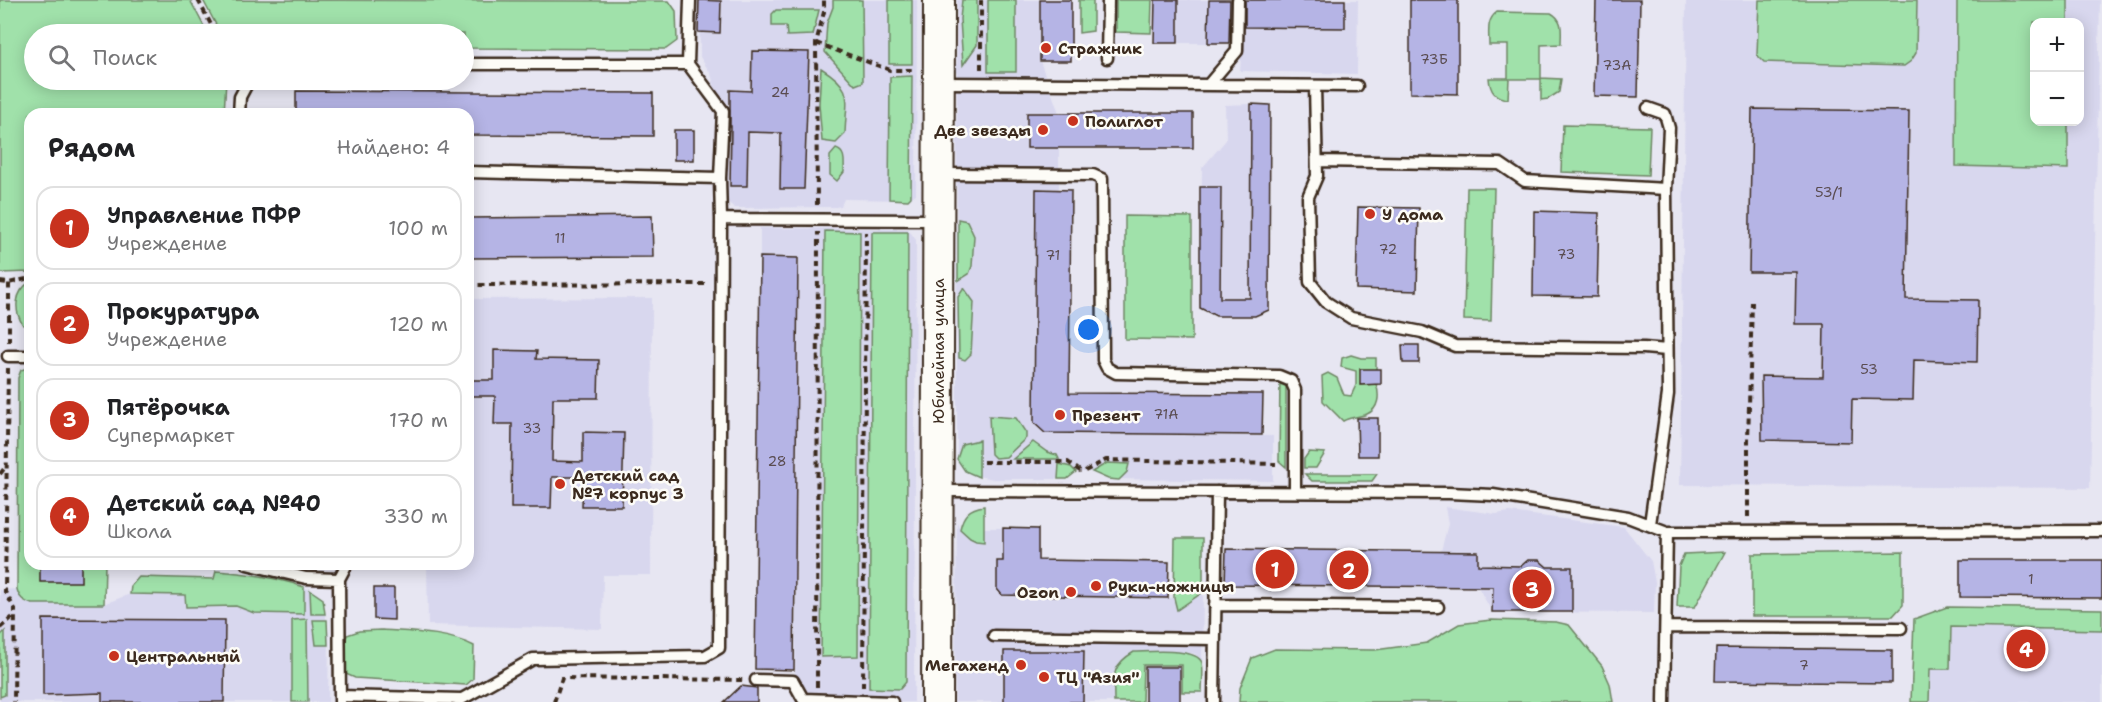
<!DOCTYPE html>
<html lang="ru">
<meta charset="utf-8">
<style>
:root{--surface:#fff;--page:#f2f2f2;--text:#202124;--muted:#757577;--line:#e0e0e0;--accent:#c8321e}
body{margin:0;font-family:"Shantell Sans",sans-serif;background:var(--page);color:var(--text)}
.controls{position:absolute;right:18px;top:18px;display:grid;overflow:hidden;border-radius:12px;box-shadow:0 3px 15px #0003}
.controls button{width:54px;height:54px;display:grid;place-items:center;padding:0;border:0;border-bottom:2px solid var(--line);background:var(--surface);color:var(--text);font:30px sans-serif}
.you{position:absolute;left:1089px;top:330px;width:21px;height:21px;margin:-15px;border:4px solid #fff;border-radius:50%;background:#1a73e8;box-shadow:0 0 0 9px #1a73e833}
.badge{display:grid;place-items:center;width:39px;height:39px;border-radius:50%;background:var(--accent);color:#fff;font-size:20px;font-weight:700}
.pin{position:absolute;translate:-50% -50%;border:3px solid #fff;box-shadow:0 2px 6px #0006}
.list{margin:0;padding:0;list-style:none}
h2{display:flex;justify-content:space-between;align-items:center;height:78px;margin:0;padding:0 24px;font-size:26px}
h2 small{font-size:20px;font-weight:400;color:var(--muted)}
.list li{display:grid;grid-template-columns:39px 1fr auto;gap:18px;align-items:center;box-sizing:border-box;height:84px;margin:0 12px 12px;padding:0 12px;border:2px solid var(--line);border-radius:18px}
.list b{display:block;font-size:22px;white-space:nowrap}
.list p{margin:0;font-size:20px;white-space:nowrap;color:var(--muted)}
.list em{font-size:20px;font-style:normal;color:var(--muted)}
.icon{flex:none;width:33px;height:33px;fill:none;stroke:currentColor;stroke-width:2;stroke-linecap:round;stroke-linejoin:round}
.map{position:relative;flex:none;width:2102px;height:702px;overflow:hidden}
.search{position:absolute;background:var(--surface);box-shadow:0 3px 15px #0003;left:24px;top:24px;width:450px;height:66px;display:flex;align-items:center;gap:15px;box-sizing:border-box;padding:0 21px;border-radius:33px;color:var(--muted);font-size:22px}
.panel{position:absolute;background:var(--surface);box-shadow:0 3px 15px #0003;left:24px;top:108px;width:450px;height:462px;border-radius:18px}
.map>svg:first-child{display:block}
.built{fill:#d8d7ee;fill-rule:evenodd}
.green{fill:#a0e1aa;stroke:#6e8664;stroke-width:1.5}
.building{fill:#b5b4e5;stroke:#3b2a1e;stroke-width:1.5}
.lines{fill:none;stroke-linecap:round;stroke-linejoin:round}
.service-casing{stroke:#3b2a1e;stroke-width:15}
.secondary-casing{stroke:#3b2a1e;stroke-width:34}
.path{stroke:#3b2a1e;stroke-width:4;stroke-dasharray:6 4.5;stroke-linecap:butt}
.service{stroke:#fdfcf7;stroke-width:10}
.secondary{stroke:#fdfcf7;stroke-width:30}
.poi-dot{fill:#c8321e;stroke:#fdfcf7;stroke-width:2}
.labels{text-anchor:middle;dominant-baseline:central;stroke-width:5;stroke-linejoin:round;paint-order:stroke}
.number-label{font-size:14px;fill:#5a4c50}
.poi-label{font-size:16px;font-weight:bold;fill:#3b2a1e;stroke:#fdfcf7;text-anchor:start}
.street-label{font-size:16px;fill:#3b2a1e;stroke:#fdfcf7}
</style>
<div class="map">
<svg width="2102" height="702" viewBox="0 0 2102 702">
<rect width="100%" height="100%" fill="#e7e6f2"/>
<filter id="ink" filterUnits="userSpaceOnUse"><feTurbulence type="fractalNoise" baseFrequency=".0167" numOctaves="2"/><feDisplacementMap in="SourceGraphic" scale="12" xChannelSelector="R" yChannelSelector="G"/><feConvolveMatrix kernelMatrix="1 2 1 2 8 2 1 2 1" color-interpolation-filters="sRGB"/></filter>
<g filter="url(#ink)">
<path class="built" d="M699,0H917L916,194L908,200L844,199L841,206L836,207L735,208L727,202L729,105L715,89L711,74L700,57Z
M957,0H1040V61L1059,113V189H1037L1069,433L1273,436V481L1108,479L1092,472H1076L1067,479H994L971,475L960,465L957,459Z
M1155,0H1358L1357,74L1240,71L1241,56L1229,43H1154Z
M1686,0H2100L2090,488L1680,485ZM2034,22H2080V122H2034Z
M1251,104L1270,105L1269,310L1255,316H1216L1200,308L1202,168L1226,140L1225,105Z
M760,228L908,229L916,240L914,702H795L798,258L760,257Z
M652,298L651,575H603L602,629L428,625L427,564H468V299Z
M1445,507L1496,514L1510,512L1624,527L1651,561L1655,582L1654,613L1492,612L1478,587H1441V551L1448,524Z
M957,522L960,529L970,538L984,541V528H1003V561H997V589L1002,595L1174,598L1177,610L1203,592L1202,664L1199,658L1195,654L1185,652H1134L1114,672V702H955Z
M216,571L279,578L304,587L318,594L323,599L329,636L328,702H0V590L17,589L19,596L23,601L32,604H104L130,594L131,586L139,577L214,579Z
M1951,627L2102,630V702H1929L1930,669H1950Z"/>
<path class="green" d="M0,0H190L208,34H34V80H226L224,114H30V272L0,273Z
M203,0L669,1L676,11L677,41L666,49L464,48V34H221Z
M833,0H862L863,82L855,85L825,52L827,23L833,7Z
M889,0H912V64H889Z
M962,0H977V45L963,65L960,19Z
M988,0H1016V72H988Z
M1079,0H1093V31L1079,33Z
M1116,0H1152L1151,33L1116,32Z
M1759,0H1917L1916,53L1911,61L1904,66L1764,62L1757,55Z
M1957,0H2068V22H2034V122H2068V169L1956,166Z
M776,10H819L813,35L787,36L786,26H772V14Z
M1497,12L1551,13C1564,20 1561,31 1561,44L1541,45V78L1561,79L1559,92L1548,99L1541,100V79H1509L1508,99C1495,98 1490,91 1489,78H1508V45H1489C1489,32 1486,20 1497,12Z
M821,68C855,89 846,98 845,134L836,143L822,141L819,104Z
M912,76L911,197L908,200L889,199L890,77Z
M1563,125L1650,127L1648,175L1561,172Z
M836,149C846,152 844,162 844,172L837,181L830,175V156Z
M1467,188H1494L1491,321L1464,320Z
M1125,216L1192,217V340L1125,339Z
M958,219L967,221L974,236L972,266L969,274L958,281Z
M825,231L860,232L858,656L821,657Z
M872,232H908L906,682L900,689L869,688Z
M30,282V326L23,325C14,311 14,292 30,282Z
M964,288L974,302L971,354L965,360L959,358L958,297Z
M1351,355L1361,358H1376V369L1361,385L1376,384C1380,395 1379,409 1367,414C1360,417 1350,417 1343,421L1323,401L1322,376L1328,373L1337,378L1344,395L1351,396L1356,385V371L1341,367L1342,358Z
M30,367V564H105L104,604H32C23,601 19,598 17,589L18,378L21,370Z
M1280,378L1286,384V467L1279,461Z
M989,416L1016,418L1026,433V438L1006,457L995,458L991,454Z
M979,440V477L965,471L957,459L962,444Z
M1033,442L1047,452L1057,455L1059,459H1013Z
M1309,452L1325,453L1316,468H1304V459Z
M1107,463L1129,464L1127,472L1119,480L1108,479L1092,472Z
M1059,464L1071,467L1076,472L1067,479H1058Z
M1305,474H1377L1372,481H1312Z
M984,506V542L976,541L970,538L960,529C963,515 969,508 984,506Z
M1175,538H1203V592L1177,610L1174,598Z
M1725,552L1695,607H1677L1679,566L1684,554Z
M1903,552V605L1893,616H1752V554Z
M216,571C247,573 275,577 304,587V614L254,613L236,606L186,607L185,595L130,594L131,586L139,577L214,579Z
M310,590L323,599L325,614H311Z
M1947,607L2102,609V630L1951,627L1950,669H1930L1929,702H1911L1914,619Z
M307,619L308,702H292V620Z
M313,620H327L328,645H316Z
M1491,620L1556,622L1569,625L1602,666L1610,684L1613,702H1239L1240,688L1252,658L1275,649L1375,650L1427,643L1459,624Z
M382,630C413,632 447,632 474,646L473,679L466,685L355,678L346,674L345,642L347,635L359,631Z
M5,631V695L0,697V636Z
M1134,652C1148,652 1197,647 1202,663C1204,671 1202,683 1202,692H1182V665H1143L1142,702H1114C1114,677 1110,666 1134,652Z"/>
<path class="building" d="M699,0L721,1L720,33L698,32Z
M1040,0H1071V61H1040Z
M1155,0H1178V43H1154Z
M1209,0H1230L1229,43H1208Z
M1245,0H1345V28L1245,27Z
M1410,0H1458V94L1410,93Z
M1596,0H1640L1638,97L1594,96Z
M752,51L809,52L804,189H780L781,133L748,132L747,186H730L731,126H730V90L751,91Z
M296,91L653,93V136L468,135V114H296Z
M1251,104L1270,105L1269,310L1255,316H1216L1200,308V187H1221L1220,298H1250Z
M1752,109L1909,111L1906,299L1978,300L1977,362L1914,360L1913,400L1852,399L1851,442L1762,440L1761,376L1823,377L1824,324H1795L1796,272H1749Z
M1027,113H1193V148H1027Z
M674,130H694V160H674Z
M1036,189L1071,190L1069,393L1263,394L1262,435L1045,433L1034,423Z
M1358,207L1419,208L1417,291L1356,289Z
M1534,211L1599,213L1597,297L1533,296Z
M652,216L653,257L468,258V218Z
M760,257L798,258L794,670L755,669Z
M1402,345H1419V363H1403Z
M494,350L537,351L536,359L599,360L598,398H553L552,461L583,462V432L624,433L622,506H582L583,477H552L551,508H511L512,424H494L495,396H468V380H494Z
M1360,369H1381V384L1360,385Z
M1357,418H1378V456H1358Z
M1003,528L1038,529V560L1169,562L1168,598L1002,595L997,589V561H1003Z
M1226,549L1478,552V565L1521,566L1528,560H1539L1547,567H1572V612H1492L1493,587L1225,585Z
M1960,560H2102V598L1960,597Z
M40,564H81V582H40Z
M374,588H394V620L374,619Z
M43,619L225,620L224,702H102V693L43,695Z
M1716,648L1892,650V683L1715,681Z
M1004,651H1084L1083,702H1004Z
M1145,667H1180V702H1145Z
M741,686L757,688V702H724Z"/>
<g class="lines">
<defs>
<path id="service" d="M1107,58L1108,0
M464,64H688
M942,83L1357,86
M1209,84L1237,51L1238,0
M1315,86L1317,176L1308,197L1310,282L1326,302L1351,318L1422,332L1455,346L1644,348L1667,350
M1648,108L1665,114L1669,128L1666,189L1668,394L1650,524
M239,114L240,97L249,80
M1317,161L1500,164L1525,181L1666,189
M468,172L720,178
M941,174L1093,175L1102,179L1103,360L1107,368L1116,373L1279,376L1291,381L1295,390V492
M721,219L937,220
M8,356H30
M940,491L1449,493L1493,495L1628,517L1667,532L2102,531
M247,564L306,578L339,579L340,702
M339,579L347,564
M1215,605L1438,607
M1666,627L1901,628
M994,636L1214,639
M756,680L793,681L803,699L892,702
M340,696L462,699L533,659L705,656L719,648L721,219L720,178L723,111L688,64L690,0
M1214,702L1217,492
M1664,702L1667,532"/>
<path id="secondary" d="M937,702L939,0"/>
</defs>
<use href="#service" class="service-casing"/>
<use href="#secondary" class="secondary-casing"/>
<path class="path" d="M198,0L216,34
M981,0V71
M816,43L890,70H915
M817,205L816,43L824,12V0
M0,282L9,283L30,278
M468,285L707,284
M9,342V283
M8,368L5,592L15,609L14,702
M983,462H1068L1080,471H1085L1106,460L1276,464
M0,474L7,465
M1748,517V440L1752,302
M0,628L15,615
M817,687L818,232
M863,687L866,232
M554,702L562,678L743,680"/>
<use href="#service" class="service"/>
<use href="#secondary" class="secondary"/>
</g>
</g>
<g class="poi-dot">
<circle cx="1046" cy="48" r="6"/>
<circle cx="1073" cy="121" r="6"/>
<circle cx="1043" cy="130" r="6"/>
<circle cx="1370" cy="214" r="6"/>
<circle cx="1060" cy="415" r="6"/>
<circle cx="560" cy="484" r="6"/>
<circle cx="1096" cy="586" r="6"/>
<circle cx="1071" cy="592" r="6"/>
<circle cx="114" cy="656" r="6"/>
<circle cx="1021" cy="665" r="6"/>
<circle cx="1044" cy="677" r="6"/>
</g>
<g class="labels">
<g class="number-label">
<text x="1434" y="59">73Б</text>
<text x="1617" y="65">73А</text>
<text x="780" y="92">24</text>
<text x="1829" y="192">53/1</text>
<text x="560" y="238">11</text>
<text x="1388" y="249">72</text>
<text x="1566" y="254">73</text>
<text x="1053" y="255">71</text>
<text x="1869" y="369">53</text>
<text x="1166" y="414">71А</text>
<text x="532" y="428">33</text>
<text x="777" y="461">28</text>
<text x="2031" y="579">1</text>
<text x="1804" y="665">7</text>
</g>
<g class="poi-label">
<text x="1058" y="48">Стражник</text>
<text x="1085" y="121">Полиглот</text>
<text x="1031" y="130" text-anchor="end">Две звезды</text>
<text x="1382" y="214">У дома</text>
<text x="1072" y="415">Презент</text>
<text x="572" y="475">Детский сад<tspan x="572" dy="18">№7 корпус 3</tspan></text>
<text x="1108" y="586">Руки-ножницы</text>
<text x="1059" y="592" text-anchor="end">Ozon</text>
<text x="126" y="656">Центральный</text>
<text x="1009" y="665" text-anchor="end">Мегахенд</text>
<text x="1056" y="677">ТЦ "Азия"</text>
</g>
<g class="street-label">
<text transform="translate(938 351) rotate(-90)">Юбилейная улица</text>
</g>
</g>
</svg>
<div class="controls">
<button>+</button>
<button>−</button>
</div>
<div class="you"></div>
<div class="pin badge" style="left:1275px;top:569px">1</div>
<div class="pin badge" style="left:1349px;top:570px">2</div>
<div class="pin badge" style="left:1532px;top:589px">3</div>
<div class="pin badge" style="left:2026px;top:649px">4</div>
<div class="search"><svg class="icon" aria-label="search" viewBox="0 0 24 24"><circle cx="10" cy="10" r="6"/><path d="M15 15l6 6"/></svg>Поиск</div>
<section class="panel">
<h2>Рядом<small>Найдено: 4</small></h2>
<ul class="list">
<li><span class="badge">1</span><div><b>Управление ПФР</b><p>Учреждение</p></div><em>100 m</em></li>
<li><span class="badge">2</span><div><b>Прокуратура</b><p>Учреждение</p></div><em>120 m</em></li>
<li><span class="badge">3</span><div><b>Пятёрочка</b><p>Супермаркет</p></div><em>170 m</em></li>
<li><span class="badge">4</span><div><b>Детский сад №40</b><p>Школа</p></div><em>330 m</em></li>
</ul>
</section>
</div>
